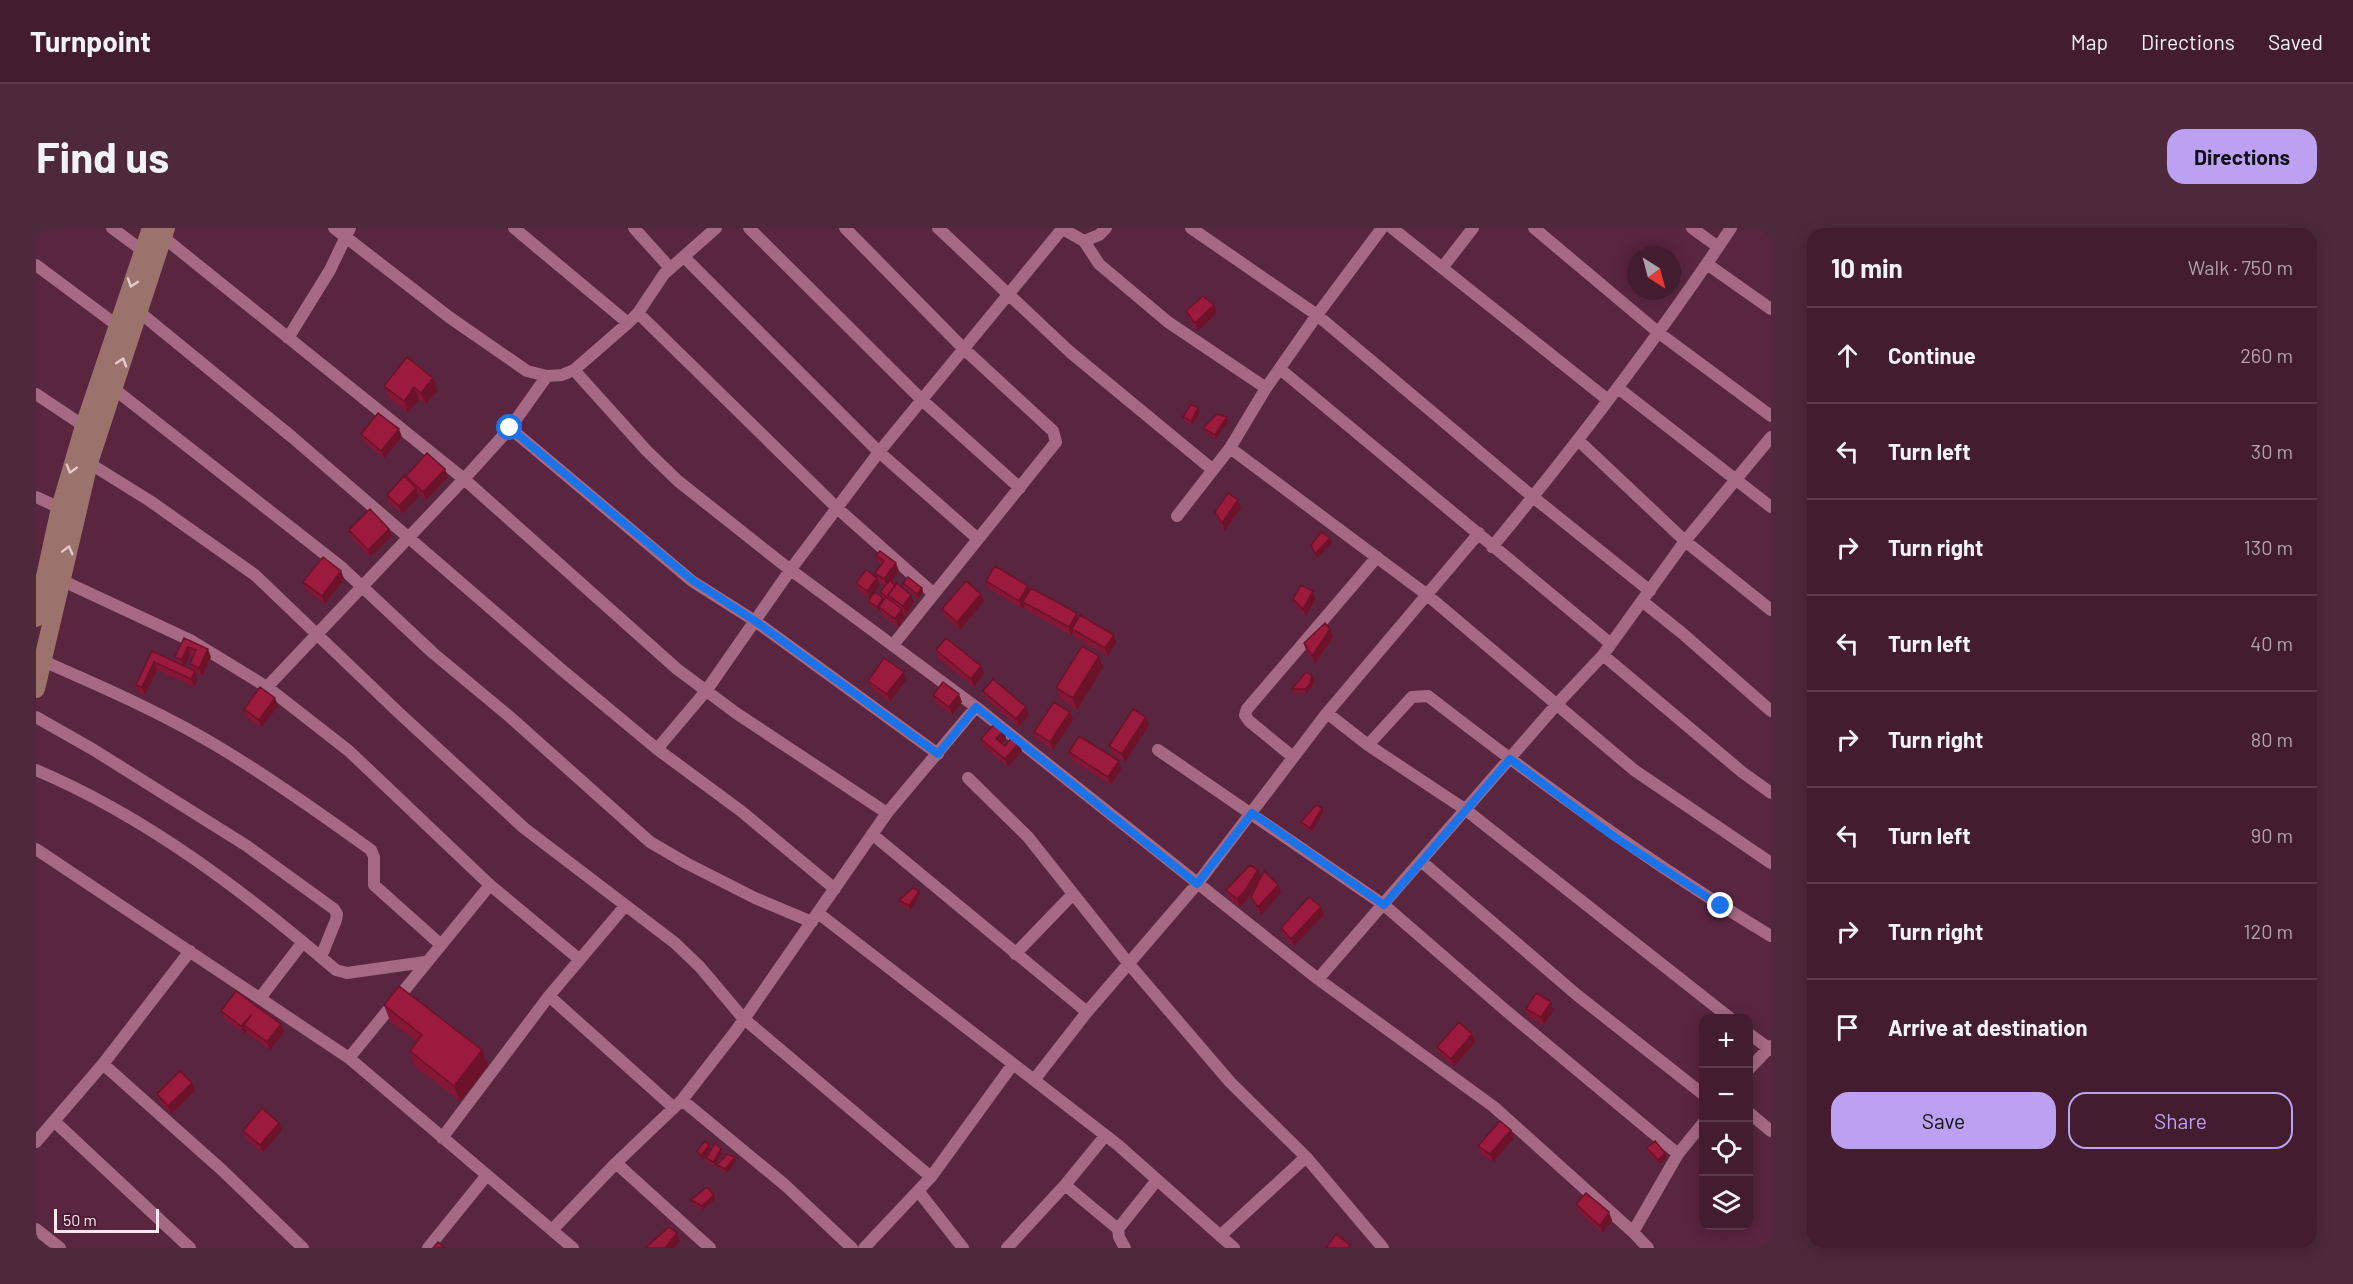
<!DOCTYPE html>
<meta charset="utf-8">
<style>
:root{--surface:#441c2f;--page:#4e293b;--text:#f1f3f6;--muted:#afa1aa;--line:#5c3a4b;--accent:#bca0f2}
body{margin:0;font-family:Barlow,sans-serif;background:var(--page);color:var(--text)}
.controls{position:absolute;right:18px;bottom:18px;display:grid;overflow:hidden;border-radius:12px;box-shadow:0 3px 15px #0003}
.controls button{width:54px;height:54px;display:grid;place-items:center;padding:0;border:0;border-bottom:2px solid var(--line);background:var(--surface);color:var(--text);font:30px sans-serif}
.compass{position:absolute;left:1591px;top:18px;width:54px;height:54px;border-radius:50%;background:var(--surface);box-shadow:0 3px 15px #0003;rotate:144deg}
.scale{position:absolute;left:18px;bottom:15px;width:105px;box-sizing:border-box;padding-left:6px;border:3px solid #fce7ef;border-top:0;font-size:16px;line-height:21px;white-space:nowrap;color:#fce7ef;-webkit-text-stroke:4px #4e1b35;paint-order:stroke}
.stop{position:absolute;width:18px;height:18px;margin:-14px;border:4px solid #1a73e8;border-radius:50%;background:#fff}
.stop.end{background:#1a73e8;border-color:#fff;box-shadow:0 2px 6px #0008}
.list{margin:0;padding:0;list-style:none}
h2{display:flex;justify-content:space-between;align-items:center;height:78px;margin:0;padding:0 24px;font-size:26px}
h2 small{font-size:20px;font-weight:400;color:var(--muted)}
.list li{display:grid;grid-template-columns:39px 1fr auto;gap:18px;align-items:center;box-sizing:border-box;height:96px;padding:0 24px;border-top:2px solid var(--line)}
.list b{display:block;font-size:22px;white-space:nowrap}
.list em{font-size:20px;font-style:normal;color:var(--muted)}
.actions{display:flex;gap:12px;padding:18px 24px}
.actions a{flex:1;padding:14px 0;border:2px solid var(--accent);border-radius:18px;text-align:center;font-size:21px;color:var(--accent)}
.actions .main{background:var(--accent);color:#111}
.icon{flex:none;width:33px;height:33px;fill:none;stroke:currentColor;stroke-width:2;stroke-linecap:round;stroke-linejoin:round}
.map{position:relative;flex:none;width:1735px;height:1020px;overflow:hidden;border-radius:18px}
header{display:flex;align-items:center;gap:36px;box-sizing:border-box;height:84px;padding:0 30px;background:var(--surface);border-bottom:2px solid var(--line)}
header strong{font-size:28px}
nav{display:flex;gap:33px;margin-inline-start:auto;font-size:21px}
.intro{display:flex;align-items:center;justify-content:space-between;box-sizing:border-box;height:144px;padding:0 36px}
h1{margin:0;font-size:42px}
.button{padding:15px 27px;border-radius:18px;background:var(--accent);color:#111;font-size:21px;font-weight:700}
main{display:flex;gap:36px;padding:0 36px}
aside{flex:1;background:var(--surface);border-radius:18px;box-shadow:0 3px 15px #0003}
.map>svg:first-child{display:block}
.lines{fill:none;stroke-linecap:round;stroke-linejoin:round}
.street{stroke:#a56984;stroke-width:12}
.secondary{stroke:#9b736c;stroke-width:18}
.wall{fill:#851635;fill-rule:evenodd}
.shaded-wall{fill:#6c122b}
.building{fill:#9b1a3e;stroke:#6c122b;stroke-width:1.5}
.oneway{stroke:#e4cace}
.route{stroke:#1a73e8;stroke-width:8}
</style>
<header>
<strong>Turnpoint</strong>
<nav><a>Map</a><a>Directions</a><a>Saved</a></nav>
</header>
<div class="intro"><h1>Find us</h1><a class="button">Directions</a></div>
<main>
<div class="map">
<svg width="1735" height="1020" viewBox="0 0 1735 1020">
<rect width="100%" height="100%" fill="#5a253f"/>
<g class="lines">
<path class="street" d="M76,0L107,23
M298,0L413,89L491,143L511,148L526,147L538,142L592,95L602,85L628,46L680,0
M478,0L592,95
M598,0L634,40
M713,0L886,172L984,260
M809,0L927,120L1017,203L1020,214L857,417
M902,0L1034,124L1177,242
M1025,0L1048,13L1063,36L1132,94L1230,160
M1155,0L1281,87L1497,269L1614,363
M1356,0L1572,172
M1498,0L1623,105L1735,188
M1656,0L1682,19
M127,9L428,251L641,441L700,485L851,585
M1048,13L1063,7L1070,0
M648,29L843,224L942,311
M1671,36L1735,81
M0,37L82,98
M1406,40L1437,0
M102,83L256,209L526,442L621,521L705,583L799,661
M602,85L801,280L898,366
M252,110L294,42L314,0
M1244,141L1575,416
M538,142L610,222L642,253L748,337L940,479L1282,751L1458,879L1597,1004L1612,1020
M73,157L304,338L397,425L474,489L614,614L650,635L719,670L776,694
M1582,160L1735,279
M0,166L48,198
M474,200L656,353L719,393L902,526
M1542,212L1649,313L1735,382
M1194,220L1390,366L1598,542L1735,635
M53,235L114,273L219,347L362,484L488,600L639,715L664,739L707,790L895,949
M0,269L24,280
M1141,288L1194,220L1230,160L1281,87L1346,0
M1456,319C1541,216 1621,111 1695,0
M25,352L156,413L231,459L313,523L454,657L543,731
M1606,373L1646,405L1735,483
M1567,427L1706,544L1735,565
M7,433C69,460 133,488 191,524C240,554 288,588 335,622L338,629V657L404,716
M231,459L428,251L474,200L511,148
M1291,485L1332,517L1430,582L1694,790
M0,489L58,522L211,618L298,681L301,686L300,692L285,729
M1332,517L1376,469L1392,468C1503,554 1615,636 1735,708
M621,521L670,463L755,341L843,224L1026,1
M1122,522L1348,677L1468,781L1642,926
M1257,529L1213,493L1209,487L1211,481L1341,329
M0,542C111,589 209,664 300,742L311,745L389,734
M932,550L992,609L1093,736L1194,854L1270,929L1347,1020
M836,606L1051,784
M0,621L313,830L537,1020
M1385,633L1541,767L1668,867
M782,685L1082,917L1198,1020
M979,726L1037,666
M1282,751L1521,476L1567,427L1649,313L1735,209
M513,768L638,880
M224,770L267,714
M1712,805L1735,822
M313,830L454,657
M67,836L186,942L267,1020
M1712,842L1735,818
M998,852L1051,784L1161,656L1291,485L1443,305
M646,872L749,957L816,1020
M1712,884L1735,903
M18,893L154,1020
M1069,908L1029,957L1082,1001
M406,910L513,768L589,678
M0,914L67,836L154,723
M580,935L674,1020
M883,964L927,1020
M0,1001L24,1020
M516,1002L580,935L646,872L699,804L851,585L940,479
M1597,1004L1642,926L1668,894
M1184,1008L1270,929
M392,1020L451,947
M828,1020L895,949L977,836
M971,1020L1029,957
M1089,1020L1083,1009L1082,1001L1121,952"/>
<path class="secondary" d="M0,390L24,280L48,198L115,0
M0,461L53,235L130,0"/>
</g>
<path class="wall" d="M1178,77L1181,85L1162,103L1153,91L1150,83Z
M348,158L402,162L390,176L383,171L372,185L353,169Z
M1164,184L1156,197L1148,193L1147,189Z
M1191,189L1192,193L1180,211L1169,204L1167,200Z
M325,206L366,209L348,230L328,214Z
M409,241L412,249L390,272L382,264L383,268L366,286L353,275L351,267L371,251L370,248Z
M1205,280L1188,303L1182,292L1179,284Z
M353,301L356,308L334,329L316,310L313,302Z
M840,327L863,343L855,354L878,374L870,386L868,385L869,389L862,399L846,387L844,381L842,383L834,377L832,373L834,371L823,363L820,355L841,350L844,358L839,364L847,370L848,372L849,371L846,368L844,364L849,358L842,353L839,345L846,337L843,335Z
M305,343L308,351L289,376L270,362L267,354Z
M950,353L992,358L994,362L1041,385L1042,390L1080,415L1072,428L1039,409L1037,404L1035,407L990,382L988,378L986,381L953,361Z
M867,355L886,360L887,364L882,370L868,359Z
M945,366L948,373L924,402L909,389L906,381Z
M1257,371H1279L1270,389L1260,378Z
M1294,401L1297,409L1279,436L1270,423L1268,415Z
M148,410L175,429L166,448L160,445L162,451L158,459L121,442L109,467L103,464L100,457L116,423L140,434L139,429ZM154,427L157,428L154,436L156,441L149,438Z
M900,422L945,438L948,446L938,459L902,430Z
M1063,428L1067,439L1041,482L1025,471L1020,460Z
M870,452L854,474L835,460L832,453Z
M1278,452L1276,460L1270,465H1257L1256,461Z
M947,463L990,479L993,487L983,499L950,471Z
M897,467L926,474L916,487L900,475Z
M242,478L225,500L210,489L208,481Z
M1034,484L1037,492L1017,522L1001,511L998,504Z
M1113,497L1089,534L1076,526L1073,518Z
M968,502L970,510L965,516L969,518L986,523L972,539L948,519L945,511Z
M1033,524L1085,541L1075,557L1036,532Z
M1287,584L1276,604L1266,598L1265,594Z
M1225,649L1245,665L1225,687L1218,677L1215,669L1225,650L1211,672L1204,679L1193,670L1190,662Z
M883,663L884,667L874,682L864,676L863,672Z
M1285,679L1288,687L1258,718L1248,708L1245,700Z
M1515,774L1517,782L1508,797L1493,789L1490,781Z
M348,777L452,838L424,873L379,839L374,823L381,814L354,793Z
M185,783L248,804L234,822L211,805V803L208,806L188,790Z
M1436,806L1439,814L1418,839L1404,826L1401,819Z
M159,863L135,886L124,874L121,866Z
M243,895L246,902L227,925L210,911L207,903Z
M1475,902L1478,910L1457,934L1445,926L1442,918Z
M1611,920L1629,925L1631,929L1624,936L1612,924Z
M685,921L686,925L679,938L671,934L670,930Z
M699,929L700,933L690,945L683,941L681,937Z
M679,971L667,982L656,976L655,972Z
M1540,976L1576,992L1567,1005L1543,984Z"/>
<path class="shaded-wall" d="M1178,77L1181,85L1162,103L1159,95Z
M397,150L402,162L390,176L385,165Z
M378,159L383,171L372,185L368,173Z
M1162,180L1164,184L1156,197L1155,193Z
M1191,189L1192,193L1180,211L1179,207Z
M363,201L366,209L348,230L345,223Z
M409,241L412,249L390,272L387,264Z
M380,260L383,268L366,286L363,278Z
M1202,272L1205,280L1188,303L1186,295Z
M353,301L356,308L334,329L332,322Z
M1294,310L1296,314L1281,330L1279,326Z
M860,335L863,343L851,359L848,351Z
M305,343L308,351L289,376L286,368Z
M841,350L844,358L834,371L831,363Z
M992,358L995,366L987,374L988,378L986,381L983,373Z
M886,360L887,364L882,370L881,366Z
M1277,363L1279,371L1270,389L1267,381Z
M945,366L948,373L924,402L921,394Z
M875,367L878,374L870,386L867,378Z
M847,370L849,374L843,379L844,381L842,383L841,379Z
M866,381L869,389L862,399L859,391Z
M1041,385L1043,393L1036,401L1037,404L1035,407L1033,399Z
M1294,401L1297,409L1279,436L1276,428Z
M1078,407L1080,415L1072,428L1069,420Z
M152,419L154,427L148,440L145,432Z
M172,421L175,429L166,448L163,440Z
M1063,428L1067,439L1041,482L1037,470Z
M118,434L121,442L109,467L106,459Z
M945,438L948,446L938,459L935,451Z
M159,443L162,451L158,459L155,451Z
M868,444L870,452L854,474L851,466Z
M1276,448L1278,452L1276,460L1270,465L1269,461Z
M923,466L926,474L916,487L913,479Z
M239,470L242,478L225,500L223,492Z
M990,479L993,487L983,499L980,491Z
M1034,484L1037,492L1017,522L1014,514Z
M1110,489L1113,497L1089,534L1086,526Z
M968,502L970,510L963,519L960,511Z
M983,515L986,523L972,539L969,531Z
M1083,533L1085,541L1075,557L1072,549Z
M1286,580L1287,584L1276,604L1274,600Z
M1222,642L1225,649L1211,672L1204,679L1201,671Z
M1242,657L1245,665L1225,687L1222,679Z
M883,663L884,667L874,682L873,678Z
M1285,679L1288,687L1258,718L1255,711Z
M1515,774L1517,782L1508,797L1505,789Z
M216,786L208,797L211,803L208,806L205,798Z
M245,796L248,804L234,822L231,814Z
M1436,806L1439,814L1418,839L1415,831Z
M446,822L452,838L424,873L418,858Z
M156,855L159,863L135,886L132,878Z
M243,895L246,902L227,925L224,917Z
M1475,902L1478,910L1457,934L1454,926Z
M673,917L674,921L666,932L665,928Z
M685,921L686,925L679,938L677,934Z
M1629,925L1631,929L1624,936L1622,932Z
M699,929L700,933L690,945L689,941Z
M678,967L679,971L667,982L666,978Z
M1573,984L1576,992L1567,1005L1564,998Z
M641,1005L644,1013L638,1020H629Z"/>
<path class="building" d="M1167,68L1178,77L1159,95L1150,83Z
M371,129L397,150L385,165L378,159L368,173L348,158Z
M1155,176L1162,180L1155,193L1147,189Z
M342,185L363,201L345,223L325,206Z
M1181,186L1191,189L1179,207L1167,200Z
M391,225L409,241L387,264L370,248Z
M368,248L380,260L363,278L351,267Z
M1192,265L1202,272L1186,295L1179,284Z
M334,281L353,301L332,322L313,302Z
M1285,304L1294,310L1279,326L1275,317Z
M844,323L860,335L848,351L839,345L848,333L840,327Z
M287,329L305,343L286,368L267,354Z
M959,338L992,358L983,373L950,353Z
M830,342L841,350L831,363L820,355Z
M872,349L886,360L881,366L867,355Z
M854,352L859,357L852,367L853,368L851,369L844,364Z
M930,353L945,366L921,394L906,381Z
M861,355L875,367L867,378L852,367Z
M1265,357L1277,363L1267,381L1257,371Z
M995,360L1041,385L1033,399L987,374Z
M839,364L847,370L841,379L832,373Z
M850,369L866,381L859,391L843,379Z
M1044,387L1078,407L1069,420L1036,401Z
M1289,395L1294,401L1276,428L1268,415Z
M148,410L172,421L163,440L154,436L160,422L152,419L145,432L139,429Z
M910,410L945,438L935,451L900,422Z
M1046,418L1063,428L1037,470L1020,460Z
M116,423L159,443L155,451L118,434L106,459L100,457Z
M848,430L868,444L851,466L832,453Z
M1270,444L1276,448L1274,456L1269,461H1256Z
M957,451L990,479L980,491L947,463Z
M907,454L923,466L913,479L897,467Z
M224,459L239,470L223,492L208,481Z
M1018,474L1034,484L1014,514L998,504Z
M1097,481L1110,489L1086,526L1073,518Z
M959,495L968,502L960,511L969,518L976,509L983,515L969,531L945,511Z
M1043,508L1083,533L1072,549L1033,524Z
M1280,577L1286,580L1274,600L1265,594Z
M1214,637L1222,642L1208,664L1201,671L1190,662Z
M1228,643L1242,657L1222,679L1215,669Z
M877,660L883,663L873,678L863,672Z
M1273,669L1285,679L1255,711L1245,700Z
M363,758L446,822L418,858L374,823L386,807L348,777Z
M200,763L245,796L231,814L208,797L216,786L205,798L185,783Z
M1500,765L1515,774L1505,789L1490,781Z
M1423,794L1436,806L1415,831L1401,819Z
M144,843L156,855L132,878L121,866Z
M226,880L243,895L224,917L207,903Z
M1464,893L1475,902L1454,926L1442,918Z
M669,913L673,917L665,928L661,923Z
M1619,913L1629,925L1622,932L1611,920Z
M679,915L685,921L677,934L670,930Z
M691,926L699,929L689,941L681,937Z
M671,959L678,967L666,978L655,972Z
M1550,965L1573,984L1564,998L1540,976Z
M633,999L641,1005L629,1020H609Z
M1300,1006L1314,1017L1312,1020H1290Z
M402,1014L409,1020H397Z"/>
<defs><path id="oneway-chevron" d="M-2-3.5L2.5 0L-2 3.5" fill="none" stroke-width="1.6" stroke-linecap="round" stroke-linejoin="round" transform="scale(1.5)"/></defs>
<g class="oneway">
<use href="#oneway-chevron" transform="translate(96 55) rotate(109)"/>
<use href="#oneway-chevron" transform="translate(86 134) rotate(-72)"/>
<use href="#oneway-chevron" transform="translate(35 241) rotate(106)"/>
<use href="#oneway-chevron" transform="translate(32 322) rotate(-76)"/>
</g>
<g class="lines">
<path class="route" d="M474,200L656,352L719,393L902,526L940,479L1161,656L1216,585L1348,677L1474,531L1577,608L1685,678"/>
</g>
</svg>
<div class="controls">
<button>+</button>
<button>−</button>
<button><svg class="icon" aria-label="locate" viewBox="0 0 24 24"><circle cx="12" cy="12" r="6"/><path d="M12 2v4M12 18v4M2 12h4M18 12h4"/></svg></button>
<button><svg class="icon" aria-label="layers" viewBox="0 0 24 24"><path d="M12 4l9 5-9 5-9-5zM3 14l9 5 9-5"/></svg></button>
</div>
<svg class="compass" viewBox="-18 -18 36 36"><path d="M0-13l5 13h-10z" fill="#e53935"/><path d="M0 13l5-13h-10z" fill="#afa1aa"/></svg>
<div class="scale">50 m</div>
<div class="stop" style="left:474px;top:200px"></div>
<div class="stop end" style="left:1685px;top:678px"></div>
</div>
<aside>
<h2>10 min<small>Walk · 750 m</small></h2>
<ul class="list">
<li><svg class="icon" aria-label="ahead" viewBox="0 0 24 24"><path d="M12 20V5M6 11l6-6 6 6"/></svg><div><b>Continue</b></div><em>260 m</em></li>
<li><svg class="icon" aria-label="left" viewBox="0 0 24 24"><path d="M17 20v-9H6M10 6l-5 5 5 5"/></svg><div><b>Turn left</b></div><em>30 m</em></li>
<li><svg class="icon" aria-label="right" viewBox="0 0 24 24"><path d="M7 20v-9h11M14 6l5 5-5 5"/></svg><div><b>Turn right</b></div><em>130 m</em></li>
<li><svg class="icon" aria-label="left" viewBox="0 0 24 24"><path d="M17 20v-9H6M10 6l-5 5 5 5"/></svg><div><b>Turn left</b></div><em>40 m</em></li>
<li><svg class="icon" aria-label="right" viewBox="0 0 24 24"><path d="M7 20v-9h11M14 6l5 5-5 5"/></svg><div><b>Turn right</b></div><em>80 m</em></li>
<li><svg class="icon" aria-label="left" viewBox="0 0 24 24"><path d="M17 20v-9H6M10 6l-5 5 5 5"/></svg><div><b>Turn left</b></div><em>90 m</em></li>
<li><svg class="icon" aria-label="right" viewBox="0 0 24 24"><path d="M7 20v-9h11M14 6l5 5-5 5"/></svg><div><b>Turn right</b></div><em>120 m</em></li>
<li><svg class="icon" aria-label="arrive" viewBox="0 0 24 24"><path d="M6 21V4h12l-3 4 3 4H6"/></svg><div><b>Arrive at destination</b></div></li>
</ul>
<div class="actions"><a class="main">Save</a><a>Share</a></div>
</aside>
</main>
